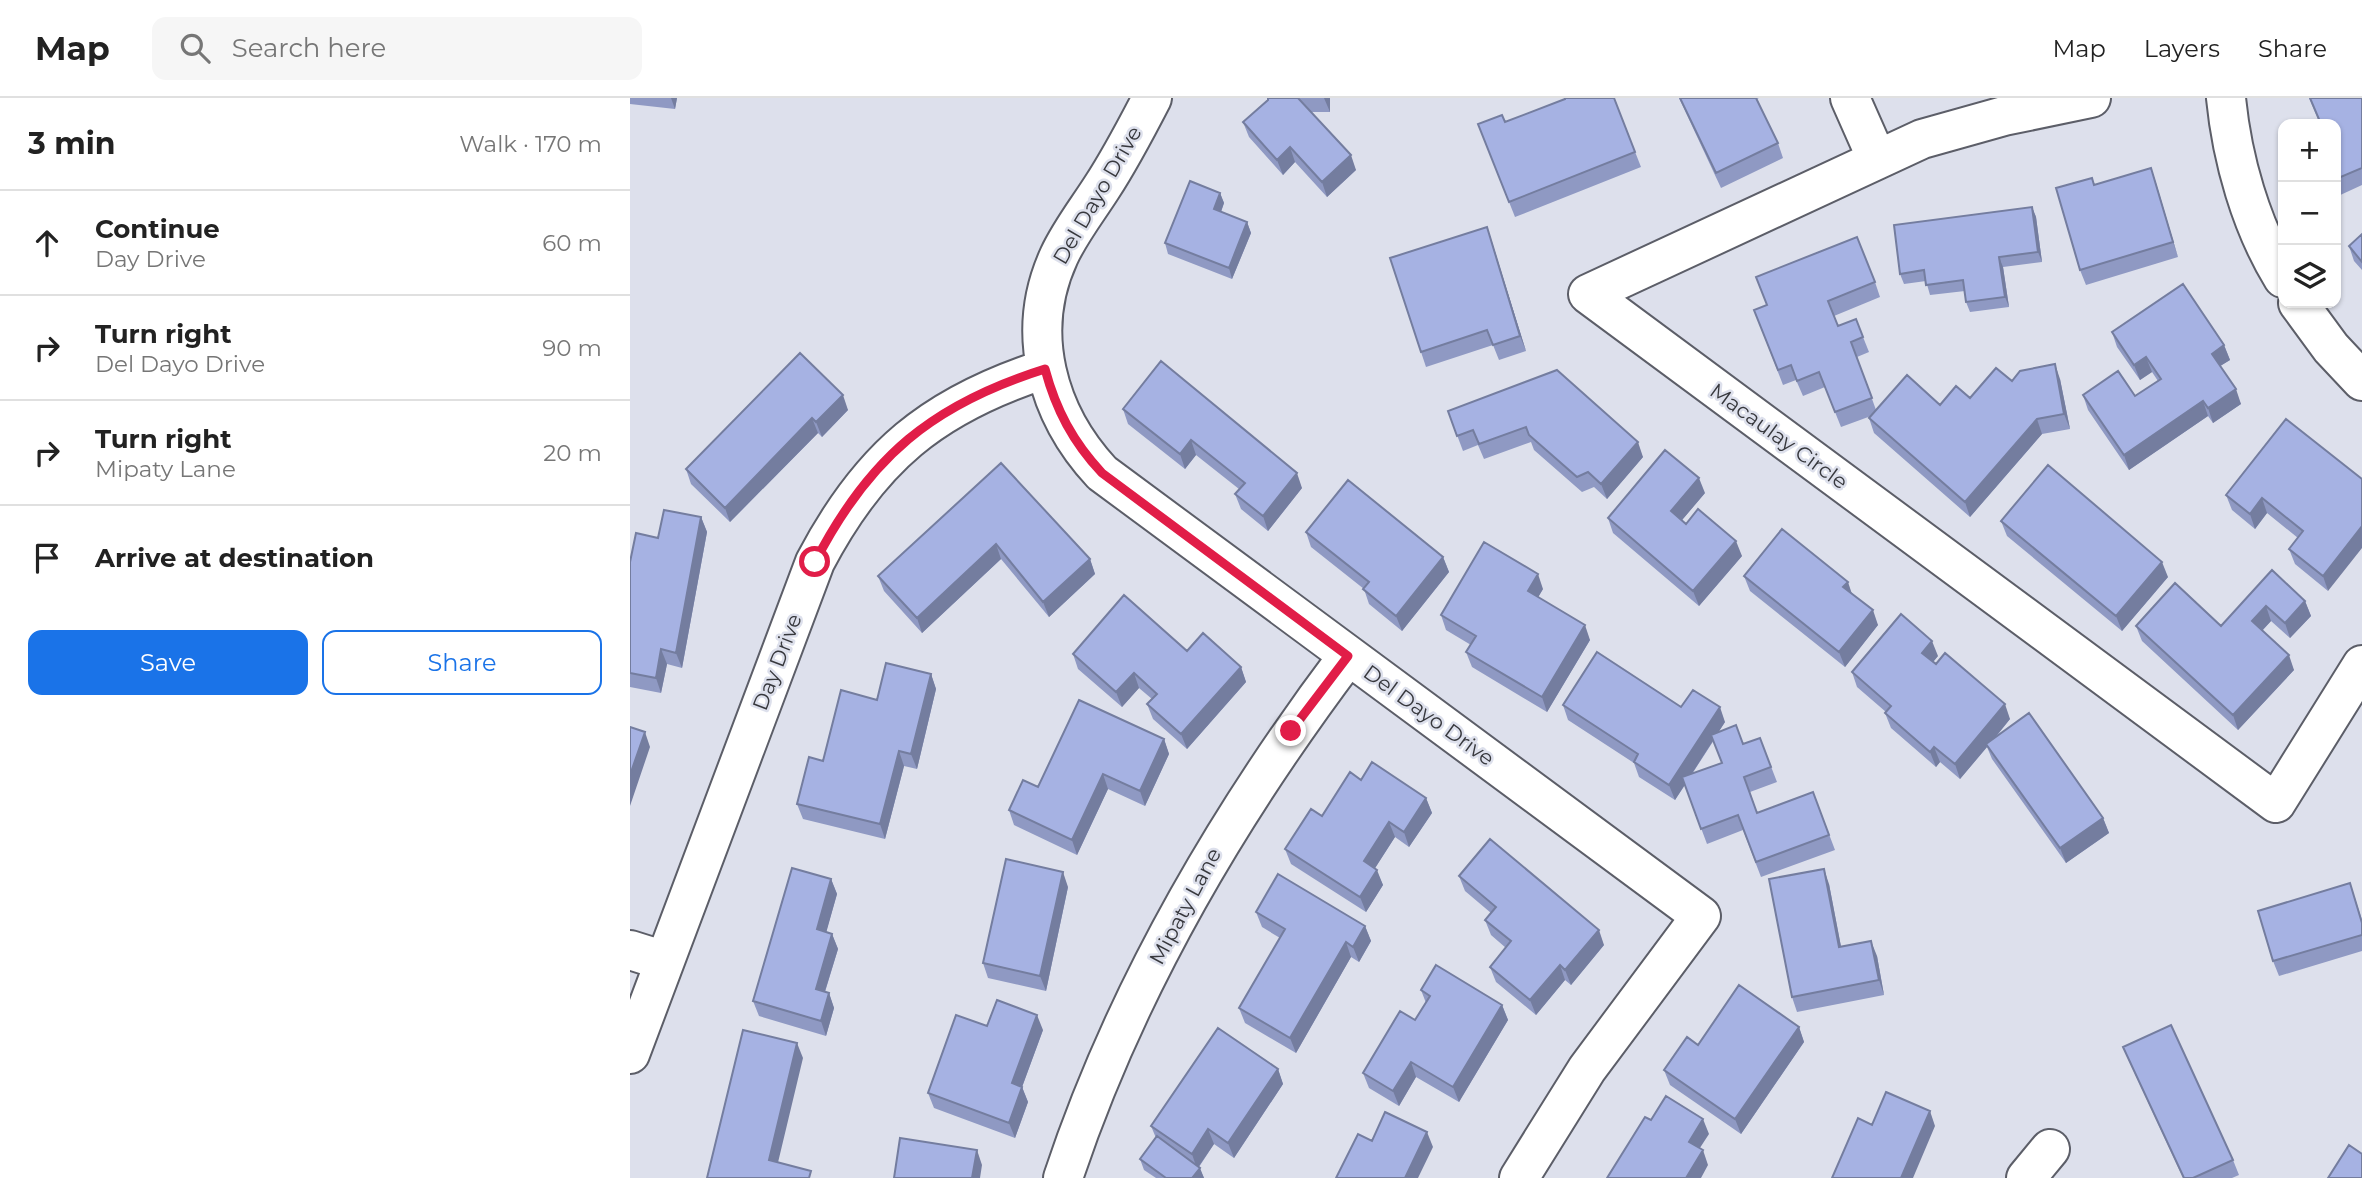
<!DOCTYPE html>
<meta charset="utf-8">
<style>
:root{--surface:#fff;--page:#f6f6f6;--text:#222;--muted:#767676;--line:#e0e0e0;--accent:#1a73e8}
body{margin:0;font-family:Montserrat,sans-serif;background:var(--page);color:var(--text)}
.controls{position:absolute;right:21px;top:21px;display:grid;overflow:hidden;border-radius:14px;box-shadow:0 2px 5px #0004}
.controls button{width:63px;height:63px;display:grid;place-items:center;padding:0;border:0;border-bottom:2px solid var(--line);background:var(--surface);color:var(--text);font:35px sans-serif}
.stop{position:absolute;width:21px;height:21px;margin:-16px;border:5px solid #e11d48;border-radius:50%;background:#fff}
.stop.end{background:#e11d48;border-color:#fff;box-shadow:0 2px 7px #0008}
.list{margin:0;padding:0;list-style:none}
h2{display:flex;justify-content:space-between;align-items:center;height:91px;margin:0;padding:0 28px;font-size:30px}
h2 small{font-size:23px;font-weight:400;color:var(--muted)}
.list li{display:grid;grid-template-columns:46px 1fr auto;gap:21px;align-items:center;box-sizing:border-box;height:105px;padding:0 28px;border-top:2px solid var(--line)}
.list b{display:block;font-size:26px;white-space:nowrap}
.list p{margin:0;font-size:23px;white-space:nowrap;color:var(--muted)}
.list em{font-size:23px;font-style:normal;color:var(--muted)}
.actions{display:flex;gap:14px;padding:21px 28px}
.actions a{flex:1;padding:16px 0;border:2px solid var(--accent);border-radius:14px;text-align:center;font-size:24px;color:var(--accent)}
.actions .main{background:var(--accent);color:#fff}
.icon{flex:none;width:38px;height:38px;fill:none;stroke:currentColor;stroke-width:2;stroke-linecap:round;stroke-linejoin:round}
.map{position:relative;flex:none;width:1732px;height:1080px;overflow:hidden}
header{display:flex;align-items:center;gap:42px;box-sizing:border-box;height:98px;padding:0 35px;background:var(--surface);border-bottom:2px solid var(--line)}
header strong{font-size:33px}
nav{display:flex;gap:38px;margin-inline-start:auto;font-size:24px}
.search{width:490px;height:63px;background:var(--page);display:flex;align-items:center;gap:18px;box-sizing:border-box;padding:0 24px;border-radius:14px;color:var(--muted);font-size:26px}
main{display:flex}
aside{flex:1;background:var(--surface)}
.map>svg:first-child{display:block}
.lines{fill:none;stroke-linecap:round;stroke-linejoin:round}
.street-casing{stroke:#5c5e68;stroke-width:42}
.street{stroke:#fff;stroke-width:38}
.wall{fill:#8f99c3;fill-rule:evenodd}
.shaded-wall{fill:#747d9f}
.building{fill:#a6b2e3;stroke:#747d9f;stroke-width:2}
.route{stroke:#e11d48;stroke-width:9}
.labels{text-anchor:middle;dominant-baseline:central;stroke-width:5;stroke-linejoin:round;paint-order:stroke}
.street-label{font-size:21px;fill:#37383d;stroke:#dde0ec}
</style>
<header>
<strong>Map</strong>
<div class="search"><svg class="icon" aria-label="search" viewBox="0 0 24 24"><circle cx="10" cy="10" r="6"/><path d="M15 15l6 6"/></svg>Search here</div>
<nav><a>Map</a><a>Layers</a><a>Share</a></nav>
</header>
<main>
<aside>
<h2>3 min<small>Walk · 170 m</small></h2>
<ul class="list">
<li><svg class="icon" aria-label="ahead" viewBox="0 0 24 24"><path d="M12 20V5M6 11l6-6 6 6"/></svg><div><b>Continue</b><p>Day Drive</p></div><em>60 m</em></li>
<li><svg class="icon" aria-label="right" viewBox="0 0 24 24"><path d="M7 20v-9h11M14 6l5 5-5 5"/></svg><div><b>Turn right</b><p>Del Dayo Drive</p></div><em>90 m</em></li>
<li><svg class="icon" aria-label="right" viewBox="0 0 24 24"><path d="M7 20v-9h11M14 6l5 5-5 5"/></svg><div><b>Turn right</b><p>Mipaty Lane</p></div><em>20 m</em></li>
<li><svg class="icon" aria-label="arrive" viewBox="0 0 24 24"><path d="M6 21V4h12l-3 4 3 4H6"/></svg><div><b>Arrive at destination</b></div></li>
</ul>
<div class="actions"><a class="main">Save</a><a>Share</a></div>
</aside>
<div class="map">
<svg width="1732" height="1080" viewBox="0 0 1732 1080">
<rect width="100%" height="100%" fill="#dde0ec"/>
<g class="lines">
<defs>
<path id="street" d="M522,0C506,31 491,60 472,89C458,111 440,134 429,158C394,234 417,316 472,375L1071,818L957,971L889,1080
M1220,0L1247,61
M1461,0L1374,18L1292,41L958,196L1646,705L1732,567
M1596,0C1602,61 1621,128 1653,180
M1668,205L1701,250L1732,283
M0,852L35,863
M0,956L185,464C240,359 303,307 415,271
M433,1080C496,890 598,717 718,558
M1396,1080L1420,1051"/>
</defs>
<use href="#street" class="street-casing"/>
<use href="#street" class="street"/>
</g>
<path class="wall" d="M0,0H47L45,11L0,6Z
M638,0H700V14H681L726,72L697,99L665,64L653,77L619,39L613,24L638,2Z
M984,0L1011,69L885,119L854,41L875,24Z
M1049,0H1129L1127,1L1148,45L1153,60L1091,90Z
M1679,0H1732V87L1706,99V26H1690Z
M1521,70L1548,159L1456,187L1450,172L1465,87Z
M590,95L594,105L591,114L617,124L621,135L602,181L538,156L535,145Z
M1402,109L1406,119L1412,164L1373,169L1379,209L1340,214L1336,204L1335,193L1300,197L1296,183L1274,186L1270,176Z
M857,129L896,253L869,262L863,247L796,269L791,254Z
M1732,136V172L1724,163L1719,148Z
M1245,184L1250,199L1204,218L1208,228L1233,239L1239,254L1227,259L1246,312L1310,307L1340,300L1382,283L1430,281L1440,331L1412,336L1340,419L1244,335L1239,320L1241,318L1211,329L1195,289L1173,298L1166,282L1153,287L1124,212Z
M1482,234L1594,247L1600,262L1590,268L1611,306L1583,325L1578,318L1499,372L1458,312L1453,297L1505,298L1528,283L1522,274L1510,282L1487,249Z
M170,255L218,312L192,339L188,335L100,424L61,386L56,371Z
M927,272L1013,359L977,401L964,389L952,394L904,352L901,344L854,361L848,347L833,353L818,313Z
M493,311L672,390L638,433L611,411L605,396L609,391L566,357L555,371L498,326Z
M1656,321L1698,493L1665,466L1659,451L1668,440L1637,415L1625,431L1602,412L1596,397Z
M371,365L460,461L465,476L419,519L371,461L292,535L254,493L248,478Z
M1075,395L1052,422L1056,426L1112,458L1069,508L983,435L978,420Z
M71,419L77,434L52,570L37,566L31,595L0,589V464L28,440Z
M1371,423L1538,479L1492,533L1377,438Z
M676,434L813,459L819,474L772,533L739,506L734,491L681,449Z
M1642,472L1675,503L1681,518L1660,540L1641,523L1632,533L1664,572L1608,632L1512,543L1506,528H1591Z
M1114,478L1222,495L1248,527L1215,569L1120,493Z
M913,491L908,499L960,542L917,614L842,569L836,554L841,547L816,532L811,517Z
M557,553L611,569L616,584L557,651L523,621L517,606L522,601L509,590L492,609L448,571L443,556Z
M1308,558L1303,564L1380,621L1365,640L1473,720L1479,735L1436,765L1362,661L1357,649L1330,681L1310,664L1306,669L1261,630L1255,615L1256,614L1227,589L1222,574Z
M301,576L306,591L287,671L274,668L255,741L173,721L167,706L193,663L247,602Z
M933,607L1051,609L1095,624L1089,633L1113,646L1130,640L1147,684L1120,694L1127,715L1183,694L1205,752L1131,779L1113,732L1077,746L1055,687L1045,702L1009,679L1004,665L938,622ZM1084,642L1092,665L1062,676Z
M534,641L539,656L515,708L478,691L447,757L384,727L379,712L408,689Z
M731,682L796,700L802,715L779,749L765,739L745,770L753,787L736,814L661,766L655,751Z
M829,778L974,847L941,887L935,882L906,917L866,884L860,869L876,850L861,837L855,822L861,815L835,793Z
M201,781L207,796L196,834L202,836L208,851L195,894L199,895L204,910L196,938L129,918L123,903Z
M1199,786L1211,849L1247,858L1254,897L1167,914L1162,899Z
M438,789L416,893L358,880L353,865Z
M1725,800L1732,822V853L1649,878L1643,863Z
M626,814L735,828L741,843L729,864L721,859L666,955L615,925L609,910L650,840L632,829Z
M791,892L872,907L878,922L829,1004L786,979L769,1008L739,990L733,975L785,922L796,905Z
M357,928L413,932L392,989L398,1004L385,1040L304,1010L298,995Z
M1169,929L1174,944L1111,1036L1040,987L1034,972L1068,947Z
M1493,949L1603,1062L1609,1077L1602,1080H1553L1499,963Z
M648,971L653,986L604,1060L584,1046L569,1069L574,1080H526L514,1072L510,1061L526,1040L521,1028Z"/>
<path class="shaded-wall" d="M41,0H47L45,11Z
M694,0H700V14Z
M660,49L665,64L653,77L647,62Z
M721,57L726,72L697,99L692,84Z
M1521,70L1526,85L1548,159L1543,144Z
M590,95L594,105L588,122L584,111Z
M1402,109L1406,119L1412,164L1408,154Z
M617,124L621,135L602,181L599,170Z
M857,129L862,144L896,253L890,238Z
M1369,159L1373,169L1379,209L1375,199Z
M1594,247L1600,262L1587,270L1582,256Z
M1516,259L1522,274L1510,282L1504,267Z
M1425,266L1430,281L1440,331L1434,316Z
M1606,291L1611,306L1583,325L1578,310Z
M213,297L218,312L192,339L186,324Z
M1573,303L1578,318L1499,372L1494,357Z
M182,320L188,335L100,424L95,410Z
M1407,321L1412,336L1340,419L1335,404Z
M561,342L566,357L555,371L550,356Z
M1008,344L1013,359L977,401L971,386Z
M667,375L672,390L638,433L633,418Z
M1069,380L1075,395L1047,428L1041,413Z
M1632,400L1637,415L1625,431L1620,416Z
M71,419L77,434L52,570L46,555Z
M1732,428V450L1698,493L1693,478Z
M1106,443L1112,458L1069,508L1063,493Z
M366,446L371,461L292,535L287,520Z
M813,459L819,474L772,533L766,518Z
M460,461L465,476L419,519L413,504Z
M1532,464L1538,479L1492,533L1486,518Z
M908,476L913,491L903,508L898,493Z
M1218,484L1223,499L1213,489Z
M1675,503L1681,518L1660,540L1655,525Z
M1636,508L1641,523L1627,538L1622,523Z
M1243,512L1248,527L1215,569L1209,554Z
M955,527L960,542L917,614L912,599Z
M1302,543L1308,558L1298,570L1292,555Z
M31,551L37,566L31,595L26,580Z
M1659,557L1664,572L1608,632L1603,617Z
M611,569L616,584L557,651L551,636Z
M504,575L509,590L492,609L486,594Z
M301,576L306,591L287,671L281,656Z
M1375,606L1380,621L1358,648L1356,646L1357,649L1330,681L1325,666Z
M1090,609L1095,624L1045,702L1039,687Z
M15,634L20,649L0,708V677Z
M534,641L539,656L515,708L510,693Z
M1304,649L1310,664L1306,669L1300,654Z
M269,653L274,668L255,741L250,726Z
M473,676L478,691L447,757L442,742Z
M796,700L802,715L779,749L774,734Z
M1473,720L1479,735L1436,765L1430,750Z
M759,724L765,739L740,778L734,763Z
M1194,771L1199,786L1214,864L1209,849Z
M747,772L753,787L736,814L730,799Z
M433,774L438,789L416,893L410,878Z
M201,781L207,796L193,846L187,831Z
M735,828L741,843L729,864L723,849Z
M969,832L974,847L941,887L935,872Z
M202,836L208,851L191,906L186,891Z
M1241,843L1247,858L1254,897L1249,882Z
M716,844L721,859L666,955L660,940Z
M930,867L935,882L906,917L900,902Z
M199,895L204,910L196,938L191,923Z
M872,907L878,922L829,1004L823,989Z
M407,917L413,932L388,1000L382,985Z
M1169,929L1174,944L1111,1036L1105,1021Z
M167,945L173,960L145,1077L139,1062Z
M781,964L786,979L769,1008L763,993Z
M648,971L653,986L604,1060L598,1045Z
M392,989L398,1004L385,1040L379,1025Z
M1300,1013L1305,1028L1283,1080H1271Z
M1073,1021L1079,1036L1064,1059L1059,1044Z
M578,1031L584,1046L567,1071L562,1056Z
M797,1034L803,1049L788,1080H775Z
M347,1052L352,1067L350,1080H342Z
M1073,1052L1078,1067L1071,1080H1056Z
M570,1070L574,1080H562Z"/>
<path class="building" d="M638,0H668L721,57L692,84L660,49L647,62L613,24L638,2Z
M935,0H984L1005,54L879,104L848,26L872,17L875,24L935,1Z
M1050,0H1126L1148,45L1086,75Z
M1680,0H1732V70L1706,81V26H1691Z
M1521,70L1543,144L1450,172L1426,90L1462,80L1464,87Z
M560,83L590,95L584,111L617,124L599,170L535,145Z
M1402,109L1408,154L1369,159L1375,199L1336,204L1333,182L1296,187L1294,172L1270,176L1264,127Z
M857,129L890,238L863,247L857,232L791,254L760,160Z
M1732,136V164L1719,148Z
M1227,139L1245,184L1198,203L1208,228L1226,221L1233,239L1221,244L1242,300L1205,314L1189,274L1167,283L1161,267L1148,272L1124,212L1137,207L1126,179Z
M1553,186L1594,247L1582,256L1606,291L1578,310L1573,303L1494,357L1453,297L1488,273L1505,298L1531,281L1516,259L1504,267L1482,234Z
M170,255L213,297L186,324L182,320L95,410L56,371Z
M531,263L667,375L633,418L605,396L615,385L561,342L550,356L493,311Z
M1425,266L1434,316L1407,321L1335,404L1239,320L1277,277L1310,307L1326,288L1340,300L1366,270L1382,283L1390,273Z
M927,272L1008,344L971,386L958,374L947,379L899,337L896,329L849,346L843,332L827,338L818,313Z
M1656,321L1732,381V428L1693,478L1659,451L1673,433L1632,400L1620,416L1596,397Z
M1035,352L1069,380L1041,413L1056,426L1068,411L1106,443L1063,493L978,420Z
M371,365L460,461L413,504L366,446L287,520L248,478Z
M1418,367L1532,464L1486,518L1371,423Z
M718,382L813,459L766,518L733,491L739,484L676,434Z
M34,412L71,419L46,555L31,551L26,580L0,575V464L6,435L28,440Z
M1152,431L1218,484L1213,489L1243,512L1209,554L1114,478Z
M854,444L908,476L898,493L955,527L912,599L836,554L846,538L811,517Z
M1642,472L1675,503L1655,525L1636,508L1622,523L1659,557L1603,617L1506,528L1545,485L1591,528Z
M494,497L557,553L573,535L611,569L551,636L517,606L527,596L504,575L486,594L443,556Z
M1271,516L1302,543L1292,555L1306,566L1315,555L1375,606L1325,666L1304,649L1300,654L1255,615L1261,608L1222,574Z
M967,554L1051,609L1063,592L1090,609L1039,687L1004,664L1008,656L933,607Z
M256,565L301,576L281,656L269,653L250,726L167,706L179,659L193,663L211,592L247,602Z
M449,602L534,641L510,693L473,676L442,742L379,712L393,682L408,689Z
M1399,615L1473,720L1430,750L1356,646Z
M1106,627L1113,646L1130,640L1141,669L1114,679L1127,715L1183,694L1199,737L1126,764L1108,717L1071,731L1052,679L1092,665L1081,637Z
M0,629L15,634L0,677Z
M742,664L796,700L774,734L759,724L734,763L747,772L730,799L655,751L681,711L692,718L720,674L731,682Z
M860,741L969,832L935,872L930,867L900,902L860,869L881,843L855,822L866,809L829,778Z
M376,761L433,774L410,878L353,865Z
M162,770L201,781L187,831L202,836L186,891L199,895L191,923L123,903Z
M1194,771L1209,849L1241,843L1249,882L1162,899L1139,781Z
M648,776L735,828L723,849L716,844L660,940L609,910L655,831L626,814Z
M1720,785L1732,825V837L1643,863L1628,813Z
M806,867L872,907L823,989L781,964L763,993L733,975L770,913L785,922L800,898L791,892Z
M1109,887L1169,929L1105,1021L1034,972L1057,939L1068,947Z
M367,902L407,917L382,985L392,989L379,1025L298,995L326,917L357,928Z
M1541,927L1603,1062L1563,1080H1554L1493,949Z
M588,930L648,971L598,1045L578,1031L562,1056L521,1028Z
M113,932L167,945L139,1062L181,1073L179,1080H77Z
M1256,994L1300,1013L1271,1080H1202L1228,1020L1242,1027Z
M1036,998L1073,1021L1059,1044L1073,1052L1056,1080H977L1015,1019L1021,1022Z
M755,1014L797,1034L775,1080H706L728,1036L742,1043Z
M527,1038L570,1070L562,1080H536L510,1061Z
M270,1040L347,1052L342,1080H264Z
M1719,1047L1732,1056V1080H1698Z"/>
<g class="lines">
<path class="route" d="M185,464C239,359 303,306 415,271C426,312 443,344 472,375L718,558L661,633"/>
</g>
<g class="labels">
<g class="street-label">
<text transform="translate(467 97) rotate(-60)">Del Dayo Drive</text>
<text transform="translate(1149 338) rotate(36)">Macaulay Circle</text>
<text transform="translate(147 564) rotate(-69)">Day Drive</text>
<text transform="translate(799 617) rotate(36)">Del Dayo Drive</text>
<text transform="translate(555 808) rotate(-62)">Mipaty Lane</text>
</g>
</g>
</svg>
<div class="controls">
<button>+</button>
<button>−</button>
<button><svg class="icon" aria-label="layers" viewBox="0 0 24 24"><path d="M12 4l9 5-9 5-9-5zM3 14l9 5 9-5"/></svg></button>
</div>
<div class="stop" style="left:185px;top:464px"></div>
<div class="stop end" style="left:661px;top:633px"></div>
</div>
</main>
